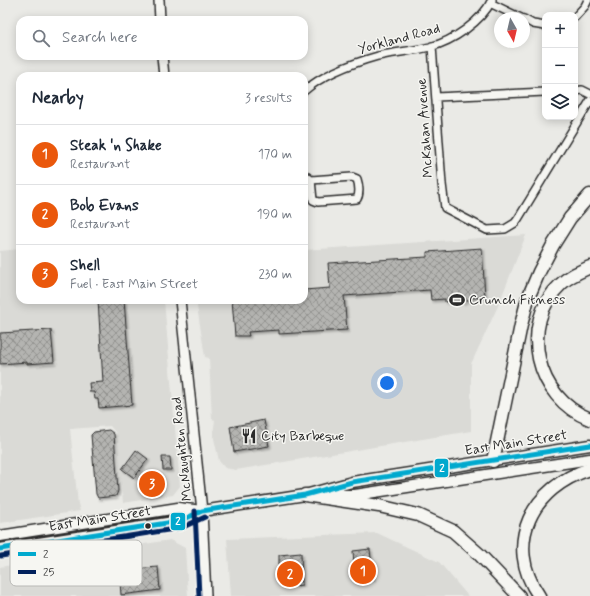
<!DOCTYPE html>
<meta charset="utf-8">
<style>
:root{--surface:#fff;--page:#f6f6f7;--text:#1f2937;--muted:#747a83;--line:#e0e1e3;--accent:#ea580c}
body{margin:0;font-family:Mynerve,sans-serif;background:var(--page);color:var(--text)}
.controls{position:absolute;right:12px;top:12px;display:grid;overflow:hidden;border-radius:8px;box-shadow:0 2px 10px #0003}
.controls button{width:36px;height:36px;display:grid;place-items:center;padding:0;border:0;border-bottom:1px solid var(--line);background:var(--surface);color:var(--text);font:20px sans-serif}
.compass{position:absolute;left:494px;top:12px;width:36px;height:36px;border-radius:50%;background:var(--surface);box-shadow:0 2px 10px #0003;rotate:172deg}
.you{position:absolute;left:387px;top:383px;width:14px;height:14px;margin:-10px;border:3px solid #fff;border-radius:50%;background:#1a73e8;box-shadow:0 0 0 6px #1a73e833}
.badge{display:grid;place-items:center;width:26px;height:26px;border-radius:50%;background:var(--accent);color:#fff;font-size:13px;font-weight:700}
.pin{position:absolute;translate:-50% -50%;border:2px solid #fff;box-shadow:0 1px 4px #0006}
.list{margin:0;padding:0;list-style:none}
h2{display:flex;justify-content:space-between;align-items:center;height:52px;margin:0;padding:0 16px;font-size:17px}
h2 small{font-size:13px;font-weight:400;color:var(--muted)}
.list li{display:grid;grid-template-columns:26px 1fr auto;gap:12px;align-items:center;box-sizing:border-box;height:60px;padding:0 16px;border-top:1px solid var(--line)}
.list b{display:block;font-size:15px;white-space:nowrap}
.list p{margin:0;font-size:13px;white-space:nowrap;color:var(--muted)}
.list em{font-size:13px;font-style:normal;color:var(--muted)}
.icon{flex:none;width:22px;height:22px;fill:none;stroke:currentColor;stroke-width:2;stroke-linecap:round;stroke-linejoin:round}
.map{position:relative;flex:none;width:590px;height:596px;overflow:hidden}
.search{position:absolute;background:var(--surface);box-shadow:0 2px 10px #0003;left:16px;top:16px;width:292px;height:44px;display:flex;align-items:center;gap:10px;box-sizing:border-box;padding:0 14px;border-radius:12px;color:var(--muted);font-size:15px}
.panel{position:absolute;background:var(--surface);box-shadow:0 2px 10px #0003;left:16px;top:72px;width:292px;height:232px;border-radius:12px}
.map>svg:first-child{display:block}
.built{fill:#dadad6}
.building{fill:url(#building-cross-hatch);stroke:#2b2b2b;filter:url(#shadow)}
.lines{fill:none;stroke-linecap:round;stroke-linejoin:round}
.street-casing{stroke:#2b2b2b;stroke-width:10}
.secondary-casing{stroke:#2b2b2b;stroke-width:12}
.primary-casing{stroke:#2b2b2b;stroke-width:13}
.highway-casing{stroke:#2b2b2b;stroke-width:15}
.street{stroke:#f6f6f2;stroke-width:7}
.secondary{stroke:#f6f6f2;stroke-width:9}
.primary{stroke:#f6f6f2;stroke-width:10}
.highway{stroke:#f6f6f2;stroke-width:12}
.bus-1-casing{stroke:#f6f6f2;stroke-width:8}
.bus-2-casing{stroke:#f6f6f2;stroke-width:8}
.bus-1{stroke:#00a9ce;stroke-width:5}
.bus-2{stroke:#00205b;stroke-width:5}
.bus-dot{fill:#2b2b2b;stroke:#f6f6f2;stroke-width:1.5}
.labels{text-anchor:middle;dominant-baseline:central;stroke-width:3;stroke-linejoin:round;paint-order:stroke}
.street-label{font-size:14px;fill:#2b2b2b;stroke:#f6f6f2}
.poi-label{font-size:14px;fill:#2b2b2b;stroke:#f6f6f2;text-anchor:start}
.key{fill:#f6f6f2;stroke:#b9b9b6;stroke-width:1}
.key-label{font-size:11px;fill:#2b2b2b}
.line-badge{stroke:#f6f6f2;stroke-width:1.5}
.badge-label{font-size:11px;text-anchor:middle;font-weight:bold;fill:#fff}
</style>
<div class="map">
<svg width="590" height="596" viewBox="0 0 590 596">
<defs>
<pattern id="building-cross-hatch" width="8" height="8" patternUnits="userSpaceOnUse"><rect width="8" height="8" fill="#b4b4b1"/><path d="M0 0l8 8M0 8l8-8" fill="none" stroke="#939390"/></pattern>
<filter id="shadow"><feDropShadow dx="2" dy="2" stdDeviation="1" flood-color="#0004"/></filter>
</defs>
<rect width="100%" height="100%" fill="#eaeae6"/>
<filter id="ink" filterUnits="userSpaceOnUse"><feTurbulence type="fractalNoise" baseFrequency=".025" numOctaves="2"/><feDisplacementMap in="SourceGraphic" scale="8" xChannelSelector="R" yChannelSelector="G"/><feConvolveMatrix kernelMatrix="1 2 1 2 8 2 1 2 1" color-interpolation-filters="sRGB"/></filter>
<g filter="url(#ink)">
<path class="built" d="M526,235L498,306L471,364V431L236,470L225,468L219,461L213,434L215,420L212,419L209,358L205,357L196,300H304V250Z
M20,249V300H164L180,486L173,495L123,503L116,433L110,426L70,429L78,504L80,511L0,523V251Z
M377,533L439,562L468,596H231L227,539Z
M170,540L185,548L188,596H0V567Z"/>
<path class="building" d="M482,248L485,297L471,298V300H464V302H445V299L431,300L430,290L344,296L347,330L279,334V330L248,332L249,336H235L232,300H304V290L330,288L328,263L427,257V252Z
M98,300H124L132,405L99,408L98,399H95L94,392H90L89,383L103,382Z
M51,330L54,362L27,364V362L0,364V333Z
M264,420L269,446L234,452L230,427Z
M109,430L114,434L118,491L116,496L98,498L96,494L91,435L94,432Z
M136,450L148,459L134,478L122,469Z
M162,457H170L171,470H163Z
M156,474L159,492L147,494L145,476Z
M370,549L373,579L355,580L353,551Z
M301,553L302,585L294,586V581H279V555Z
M158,567L160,590L121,595L119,570Z"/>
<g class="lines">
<defs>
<path id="street" d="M490,3L521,18
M575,17L585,6L588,0
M524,19L533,24L545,26
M432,46L442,184L445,208L487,230L505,229L515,223L518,219L590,101
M304,91C325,73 353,63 378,56C395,52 413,51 430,47C453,41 481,22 492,0
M575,91L582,90L590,94
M436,97L545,92
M304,174L311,180
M352,177L357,179C359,185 360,194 357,199L318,202L313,200L311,180Z"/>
<path id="secondary" d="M159,0L160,20
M162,56L164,76
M180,300L202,511L206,596"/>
<path id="primary" d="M331,495H355L590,459
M0,536L178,508L202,511
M0,549L180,521L202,511L305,495L352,482L590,445"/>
<path id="highway" d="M590,267C579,272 569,276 561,284C518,324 536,399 590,419
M493,461L521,325L528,298L539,272L553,245L570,218L590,195
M305,495L379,506L418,515L453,531L479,554L519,596
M539,596C503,543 532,487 590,469"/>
</defs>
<use href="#street" class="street-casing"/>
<use href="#secondary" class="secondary-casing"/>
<use href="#primary" class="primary-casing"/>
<use href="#highway" class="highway-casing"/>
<use href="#street" class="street"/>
<use href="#secondary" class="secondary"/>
<use href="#primary" class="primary"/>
<use href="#highway" class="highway"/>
<defs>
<path id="bus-1" d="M0,549L180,521L202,511L305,495L352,482L590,445"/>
<path id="bus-2" d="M195,511L199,596
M1,556L181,528L205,517"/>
</defs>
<use href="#bus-1" class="bus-1-casing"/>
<use href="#bus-2" class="bus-2-casing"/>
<use href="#bus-1" class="bus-1"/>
<use href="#bus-2" class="bus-2"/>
</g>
</g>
<defs>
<symbol id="stadium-bare" viewBox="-9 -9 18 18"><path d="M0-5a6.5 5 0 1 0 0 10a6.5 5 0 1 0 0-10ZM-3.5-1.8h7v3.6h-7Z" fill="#2b2b2b" stroke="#f6f6f2" stroke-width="2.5" paint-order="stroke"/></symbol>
<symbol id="restaurant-bare" viewBox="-9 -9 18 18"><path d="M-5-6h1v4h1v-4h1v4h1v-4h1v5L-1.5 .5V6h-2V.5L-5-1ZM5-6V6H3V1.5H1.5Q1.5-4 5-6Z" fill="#2b2b2b" stroke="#f6f6f2" stroke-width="2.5" paint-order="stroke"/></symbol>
</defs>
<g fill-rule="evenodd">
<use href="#stadium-bare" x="446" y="289" width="22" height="22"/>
<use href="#restaurant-bare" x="238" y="425" width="22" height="22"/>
</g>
<circle class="bus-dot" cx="148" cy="526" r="3.5"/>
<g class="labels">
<g class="street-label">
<text transform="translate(399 39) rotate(-15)">Yorkland Road</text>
<text transform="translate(425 128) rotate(-94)">McKahan Avenue</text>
<text transform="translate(516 443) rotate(-9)">East Main Street</text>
<text transform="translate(182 449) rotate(-96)">McNaughten Road</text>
<text transform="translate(100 519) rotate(-9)">East Main Street</text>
</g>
<g class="poi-label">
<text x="469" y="300">Crunch Fitness</text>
<text x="261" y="436">City Barbeque</text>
</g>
</g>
<rect x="10" y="540" width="132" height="46" rx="6" class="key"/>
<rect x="18" y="552" width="18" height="4" fill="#00a9ce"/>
<rect x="18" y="570" width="18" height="4" fill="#00205b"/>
<g class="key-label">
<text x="43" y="558">2</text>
<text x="43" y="576">25</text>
</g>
<g class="line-badge">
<rect x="434" y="458" width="15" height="20" rx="4" fill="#00a9ce"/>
<rect x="170" y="512" width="16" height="19" rx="4" fill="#00a9ce"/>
</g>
<g class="badge-label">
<text x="442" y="472">2</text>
<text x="178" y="525">2</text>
</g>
</svg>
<div class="controls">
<button>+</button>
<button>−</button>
<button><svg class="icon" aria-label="layers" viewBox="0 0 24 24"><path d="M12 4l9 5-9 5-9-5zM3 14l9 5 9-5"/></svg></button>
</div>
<svg class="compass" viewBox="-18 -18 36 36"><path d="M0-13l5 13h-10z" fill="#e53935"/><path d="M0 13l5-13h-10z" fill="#747a83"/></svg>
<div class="you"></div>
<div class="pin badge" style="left:363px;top:571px">1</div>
<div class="pin badge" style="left:290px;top:574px">2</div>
<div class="pin badge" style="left:152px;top:484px">3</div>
<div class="search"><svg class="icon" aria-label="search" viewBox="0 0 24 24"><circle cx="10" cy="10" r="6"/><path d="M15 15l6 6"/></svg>Search here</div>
<section class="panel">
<h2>Nearby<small>3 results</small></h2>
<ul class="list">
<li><span class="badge">1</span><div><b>Steak 'n Shake</b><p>Restaurant</p></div><em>170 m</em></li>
<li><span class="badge">2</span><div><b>Bob Evans</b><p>Restaurant</p></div><em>190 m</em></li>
<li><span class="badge">3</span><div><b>Shell</b><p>Fuel · East Main Street</p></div><em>230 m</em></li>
</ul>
</section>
</div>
